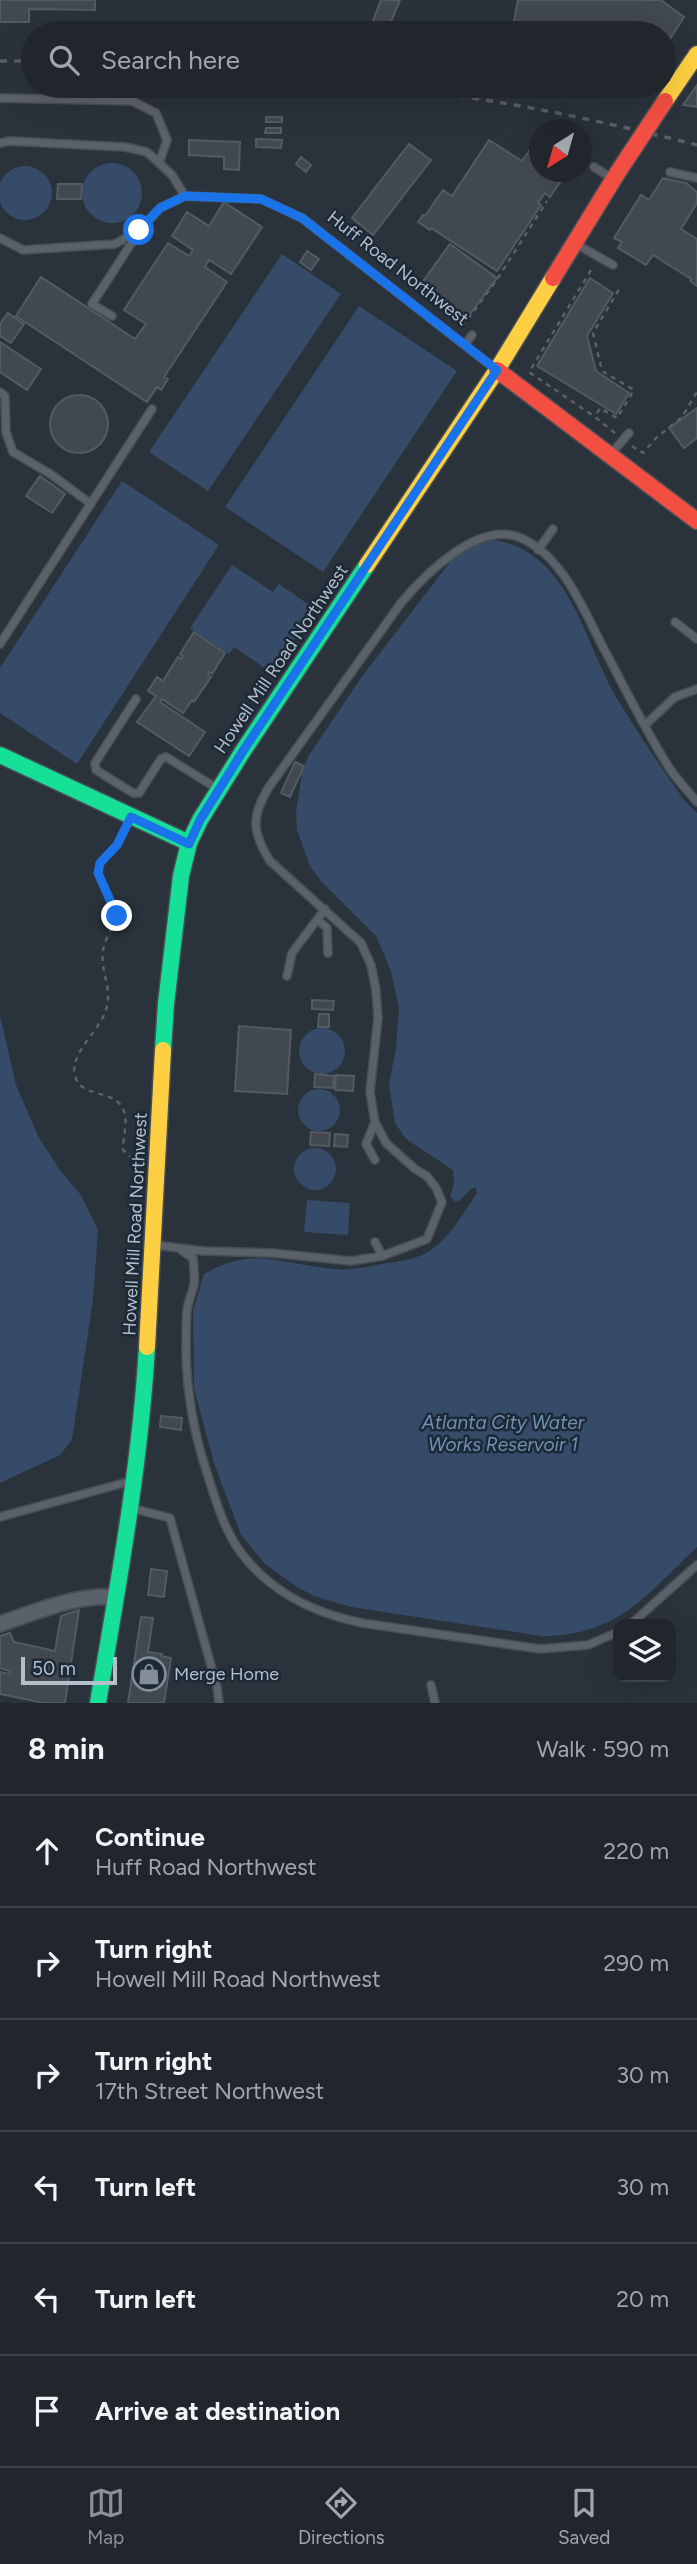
<!DOCTYPE html>
<meta charset="utf-8">
<style>
:root{--surface:#20262c;--page:#282e34;--text:#f1f3f6;--muted:#a2a5a9;--line:#3d4348;--accent:#8c9099}
body{margin:0;font-family:Figtree,sans-serif;background:var(--page);color:var(--text)}
.controls{position:absolute;right:21px;bottom:21px;display:grid;overflow:hidden;border-radius:14px;box-shadow:0 7px 28px #0002}
.controls button{width:63px;height:63px;display:grid;place-items:center;padding:0;border:0;border-bottom:2px solid var(--line);background:var(--surface);color:var(--text);font:35px sans-serif}
.compass{position:absolute;left:529px;top:119px;width:63px;height:63px;border-radius:50%;background:var(--surface);box-shadow:0 7px 28px #0002;rotate:217deg}
.scale{position:absolute;left:21px;bottom:18px;width:96px;box-sizing:border-box;padding-left:7px;border:4px solid #b4bfcc;border-top:0;font-size:19px;line-height:24px;white-space:nowrap;color:#b4bfcc;-webkit-text-stroke:5px #1c2937;paint-order:stroke}
.stop{position:absolute;width:21px;height:21px;margin:-16px;border:5px solid #1a73e8;border-radius:50%;background:#fff}
.stop.end{background:#1a73e8;border-color:#fff;box-shadow:0 2px 7px #0008}
.list{margin:0;padding:0;list-style:none}
h2{display:flex;justify-content:space-between;align-items:center;height:91px;margin:0;padding:0 28px;font-size:30px}
h2 small{font-size:23px;font-weight:400;color:var(--muted)}
.list li{display:grid;grid-template-columns:46px 1fr auto;gap:21px;align-items:center;box-sizing:border-box;height:112px;padding:0 28px;border-top:2px solid var(--line)}
.list b{display:block;font-size:26px;white-space:nowrap}
.list p{margin:0;font-size:23px;white-space:nowrap;color:var(--muted)}
.list em{font-size:23px;font-style:normal;color:var(--muted)}
.icon{flex:none;width:38px;height:38px;fill:none;stroke:currentColor;stroke-width:2;stroke-linecap:round;stroke-linejoin:round}
.map{position:relative;flex:none;width:697px;height:1703px;overflow:hidden}
.search{position:absolute;background:var(--surface);box-shadow:0 7px 28px #0002;left:21px;right:21px;top:21px;height:77px;display:flex;align-items:center;gap:18px;box-sizing:border-box;padding:0 24px;border-radius:38px;color:var(--muted);font-size:26px}
.sheet{height:763px;background:var(--surface)}
nav{display:flex;justify-content:space-around;align-items:center;box-sizing:border-box;height:98px;border-top:2px solid var(--line);background:var(--surface);font-size:19px;color:var(--muted)}
nav a{display:grid;justify-items:center;gap:4px}
nav .on{color:var(--accent)}
.map>svg:first-child{display:block}
.water{fill:#354b67}
.building{fill:#424850;stroke:#525a62;stroke-width:2}
.lines{fill:none;stroke-linecap:round;stroke-linejoin:round}
.lane-casing{stroke:#484e55;stroke-width:10}
.street-casing{stroke:#484e55;stroke-width:18}
.fast-casing{stroke:#484e55;stroke-width:19}
.slow-casing{stroke:#484e55;stroke-width:19}
.jam-casing{stroke:#484e55;stroke-width:19}
.path{stroke:#596066;stroke-width:2.5;stroke-dasharray:5 5;stroke-linecap:butt}
.lane{stroke:#5b6169;stroke-width:7}
.street{stroke:#5b6169;stroke-width:14}
.fast{stroke:#16e098;stroke-width:16}
.slow{stroke:#ffcf43;stroke-width:16}
.jam{stroke:#f24e42;stroke-width:16}
.rail{stroke:#595f66;stroke-width:3.5;stroke-dasharray:7 7;stroke-linecap:butt}
.jam-bridge-casing{stroke:#484e55;stroke-width:19;stroke-linecap:butt}
.jam-bridge{stroke:#f24e42;stroke-width:16}
.route{stroke:#1a73e8;stroke-width:9}
.labels{text-anchor:middle;dominant-baseline:central;stroke-width:5;stroke-linejoin:round;paint-order:stroke}
.street-label{font-size:18px;fill:#b4bfcc;stroke:#1c2937}
.poi-label{font-size:18px;fill:#b4bfcc;stroke:#1c2937;text-anchor:start}
.water-label{font-size:19px;font-style:italic;fill:#7291b2;stroke:#1c2937}
</style>
<div class="map">
<svg width="697" height="1703" viewBox="0 0 697 1703">
<rect width="100%" height="100%" fill="#2a323b"/>
<path class="water" d="M82 193a30 30 0 1 1 60 0a30 30 0 1 1-60 0Z
M-2 193a27 27 0 1 1 54 0a27 27 0 1 1-54 0Z
M282,254L341,294L208,491L149,452Z
M359,306L457,371L323,572L225,507Z
M122,481L219,545L77,764L0,713V668Z
M493,540C571,551 584,645 619,702C639,735 662,768 684,800L697,813V1547C645,1596 619,1636 541,1636L351,1607L314,1596L297,1587L265,1564L241,1535L214,1463L194,1388L193,1311L204,1274C253,1245 283,1265 334,1269C352,1271 370,1266 388,1263C402,1261 417,1259 429,1251C450,1238 463,1213 477,1193L476,1188H472L458,1202L454,1201L450,1196L454,1184L453,1170L406,1139L395,1123L389,1085L396,1047L399,1009L391,971L376,936L321,881L310,866L297,830L296,811L302,773L309,755L363,675L457,553L475,544Z
M232,565L273,592L279,584L315,609L272,673L234,647L229,654L190,628Z
M0,1015L16,1085L39,1138L60,1170L81,1195L98,1230L93,1300L72,1440L60,1455L0,1483Z
M299 1051a23 23 0 1 1 46 0a23 23 0 1 1-46 0Z
M298 1110a21 21 0 1 1 42 0a21 21 0 1 1-42 0Z
M294 1169a21 21 0 1 1 42 0a21 21 0 1 1-42 0Z
M307,1200L350,1203L348,1235L304,1232Z"/>
<path class="building" d="M0,0H95V10L29,9V22H0Z
M381,0H400L389,27L373,21Z
M518,0H661L684,17L664,48V33H520L521,28L513,26Z
M697,85V107L683,105Z
M266,117H282V122H266Z
M266,128H281V133H265Z
M256,139L282,140L281,148L256,147Z
M189,140L240,142L239,170L224,169V157L189,155Z
M489,140L522,161L529,151L540,158V172H560L565,175L550,197L545,193L538,203L541,205L497,271L431,228L430,230L418,222L423,215L425,216L443,190L452,196Z
M409,144L431,160L373,235L352,218Z
M301,157L311,165L306,172L296,164Z
M663,178L686,183L697,192V203L681,229L697,239V286L690,281L691,279L653,255L646,265L618,248L622,242L614,238L641,195L649,200Z
M58,184H82L81,199H57Z
M224,202L262,227L231,274L209,260L205,267L227,282L164,377L168,379L161,390L157,387L147,402L16,316L41,277L135,339L146,324L124,310L168,243L189,256L193,250L172,236L187,212L209,226Z
M450,244L497,278L464,322L418,288Z
M307,251L319,259L311,270L300,262Z
M590,278L613,293L587,336L596,371L629,393L616,414L537,366Z
M8,313L24,324L11,343L0,336V324Z
M0,342L41,369L27,390L0,372Z
M50 424a29 29 0 1 1 58 0a29 29 0 1 1-58 0Z
M697,408V438L684,448L669,428Z
M40,476L65,494L52,513L26,496Z
M194,632L225,653L212,674L209,672L208,675L211,677L194,702L192,700L183,713L162,699L160,702L205,732L189,756L137,722L156,696L148,691L157,677L163,681L178,657L181,659L183,656L180,654Z
M295,762L304,766L290,797L281,793Z
M312,1000L334,1001L333,1010L312,1009Z
M319,1014H329V1027H318Z
M239,1026L291,1030L287,1094L235,1091Z
M315,1074L334,1076L333,1088L314,1087Z
M336,1075L354,1076L353,1091L335,1090Z
M311,1132L330,1133L329,1146L310,1145Z
M335,1134L348,1135L347,1147L334,1146Z
M161,1416L182,1418L181,1430L160,1427Z
M151,1569L167,1571L164,1597L148,1595Z
M79,1610L65,1703H44L0,1694V1672L10,1674V1671L0,1668V1636L10,1633L14,1642L55,1651L61,1616Z
M141,1617L153,1618L148,1652L162,1654L161,1656L171,1658L164,1703H128Z"/>
<g class="lines">
<defs>
<path id="lane" d="M0,98L132,101L156,113L167,140L160,161
M0,143L9,141L125,147L147,152L172,175L185,196
M594,167L613,179
M670,172L697,178
M0,238L23,250L115,244L140,230L160,208L185,196L261,199L302,218L494,368
M576,244L613,265
M112,316L92,304L138,233
M465,345L472,335
M0,392L5,396L6,432L13,452L52,475L91,504
M610,455L629,433
M538,550L553,529
M675,622L697,639
M0,644L152,409
M136,699L95,763L96,770L133,793H139L161,759L166,757L218,789
M645,725L675,697L697,689
M318,920L327,928L328,953
M287,976L292,953L325,909
M375,1122L366,1144L375,1160
M375,1242L382,1256
M155,1245L203,1251L272,1253L351,1261L382,1256L427,1239L442,1202L436,1188L427,1176L415,1169L386,1143L375,1122L370,1092L378,1018L376,990L371,965L361,943L270,861C252,832 251,816 269,787L401,603C425,574 479,520 521,538C563,556 584,611 603,647C625,688 645,730 670,769C678,781 688,791 697,802
M181,1250L193,1258C194,1267 195,1276 194,1285C192,1293 188,1302 187,1310C186,1324 186,1339 186,1353C187,1395 194,1434 207,1473C215,1498 223,1526 237,1547C266,1590 313,1613 362,1623L540,1649L588,1645L618,1632
M131,1508L170,1518L217,1687L219,1703
M0,1517L131,1481
M631,1624L697,1565
M431,1685L435,1703"/>
<path id="street" d="M0,1624C38,1611 74,1595 115,1597"/>
<path id="fast" d="M0,755L189,843
M163,1050L166,1004L181,876L189,843L200,820L243,751L367,565
M98,1703C118,1585 140,1467 147,1347"/>
<path id="slow" d="M665,101L697,54
M367,565L497,370L553,278
M147,1347L163,1050"/>
<path id="jam" d="M553,278L618,172
M497,370L697,521"/>
</defs>
<use href="#lane" class="lane-casing"/>
<use href="#street" class="street-casing"/>
<use href="#fast" class="fast-casing"/>
<use href="#slow" class="slow-casing"/>
<use href="#jam" class="jam-casing"/>
<path class="path" d="M591,270L529,372L595,417
M462,327L496,281L547,201
M615,433L595,417L600,408L617,418L634,390L602,371L593,333L621,286
M632,446L643,453L656,438L682,417L697,392
M125,832C118,843 104,853 100,863C93,878 112,902 117,916C113,927 104,940 103,951C100,973 113,987 106,1010C99,1032 69,1053 75,1076C81,1098 111,1089 122,1107C129,1118 123,1137 123,1150L140,1167"/>
<use href="#lane" class="lane"/>
<use href="#street" class="street"/>
<use href="#fast" class="fast"/>
<use href="#slow" class="slow"/>
<use href="#jam" class="jam"/>
<path class="rail" d="M0,61H33
M375,86C484,96 591,118 697,145"/>
<defs>
<path id="jam-bridge" d="M618,172L665,101"/>
</defs>
<use href="#jam-bridge" class="jam-bridge-casing"/>
<use href="#jam-bridge" class="jam-bridge"/>
</g>
<g class="lines">
<path class="route" d="M117,916L98,873L100,863L117,845L131,817L189,844L200,820L243,751L497,370L302,218L261,199L185,196L160,208L139,230"/>
</g>
<defs>
<symbol id="shop-ring" viewBox="-11 -11 22 22"><circle r="9.5" fill="#1c2937" stroke="#848e99" stroke-width="1.5"/><path d="M-5-2.5h2.3a2.7 3.5 0 0 1 5.4 0H5L5.5 6h-11ZM-1.5-2.5h3a1.5 2.3 0 0 0-3 0Z" fill="#848e99"/></symbol>
</defs>
<g fill-rule="evenodd">
<use href="#shop-ring" x="130" y="1655" width="38" height="38"/>
</g>
<g class="labels">
<g class="street-label">
<text transform="translate(398 268) rotate(38)">Huff Road Northwest</text>
<text transform="translate(281 659) rotate(-56)">Howell Mill Road Northwest</text>
<text transform="translate(135 1224) rotate(-87)">Howell Mill Road Northwest</text>
</g>
<g class="poi-label">
<text x="174" y="1674">Merge Home</text>
</g>
<g class="water-label">
<text x="503" y="1422">Atlanta City Water<tspan x="503" dy="22">Works Reservoir 1</tspan></text>
</g>
</g>
</svg>
<div class="controls">
<button><svg class="icon" aria-label="layers" viewBox="0 0 24 24"><path d="M12 4l9 5-9 5-9-5zM3 14l9 5 9-5"/></svg></button>
</div>
<svg class="compass" viewBox="-18 -18 36 36"><path d="M0-13l5 13h-10z" fill="#e53935"/><path d="M0 13l5-13h-10z" fill="#a2a5a9"/></svg>
<div class="scale">50 m</div>
<div class="stop" style="left:139px;top:230px"></div>
<div class="stop end" style="left:117px;top:916px"></div>
<div class="search"><svg class="icon" aria-label="search" viewBox="0 0 24 24"><circle cx="10" cy="10" r="6"/><path d="M15 15l6 6"/></svg>Search here</div>
</div>
<section class="sheet">
<h2>8 min<small>Walk · 590 m</small></h2>
<ul class="list">
<li><svg class="icon" aria-label="ahead" viewBox="0 0 24 24"><path d="M12 20V5M6 11l6-6 6 6"/></svg><div><b>Continue</b><p>Huff Road Northwest</p></div><em>220 m</em></li>
<li><svg class="icon" aria-label="right" viewBox="0 0 24 24"><path d="M7 20v-9h11M14 6l5 5-5 5"/></svg><div><b>Turn right</b><p>Howell Mill Road Northwest</p></div><em>290 m</em></li>
<li><svg class="icon" aria-label="right" viewBox="0 0 24 24"><path d="M7 20v-9h11M14 6l5 5-5 5"/></svg><div><b>Turn right</b><p>17th Street Northwest</p></div><em>30 m</em></li>
<li><svg class="icon" aria-label="left" viewBox="0 0 24 24"><path d="M17 20v-9H6M10 6l-5 5 5 5"/></svg><div><b>Turn left</b></div><em>30 m</em></li>
<li><svg class="icon" aria-label="left" viewBox="0 0 24 24"><path d="M17 20v-9H6M10 6l-5 5 5 5"/></svg><div><b>Turn left</b></div><em>20 m</em></li>
<li><svg class="icon" aria-label="arrive" viewBox="0 0 24 24"><path d="M6 21V4h12l-3 4 3 4H6"/></svg><div><b>Arrive at destination</b></div></li>
</ul>
</section>
<nav>
<a class="on"><svg class="icon" aria-label="map" viewBox="0 0 24 24"><path d="M3 6l6-2 6 2 6-2v14l-6 2-6-2-6 2zM9 4v14M15 6v14"/></svg>Map</a>
<a><svg class="icon" aria-label="directions" viewBox="0 0 24 24"><path d="M12 3l9 9-9 9-9-9zM9 14v-3h6M13 9l2 2-2 2"/></svg>Directions</a>
<a><svg class="icon" aria-label="saved" viewBox="0 0 24 24"><path d="M7 4h10v16l-5-4-5 4z"/></svg>Saved</a>
</nav>
